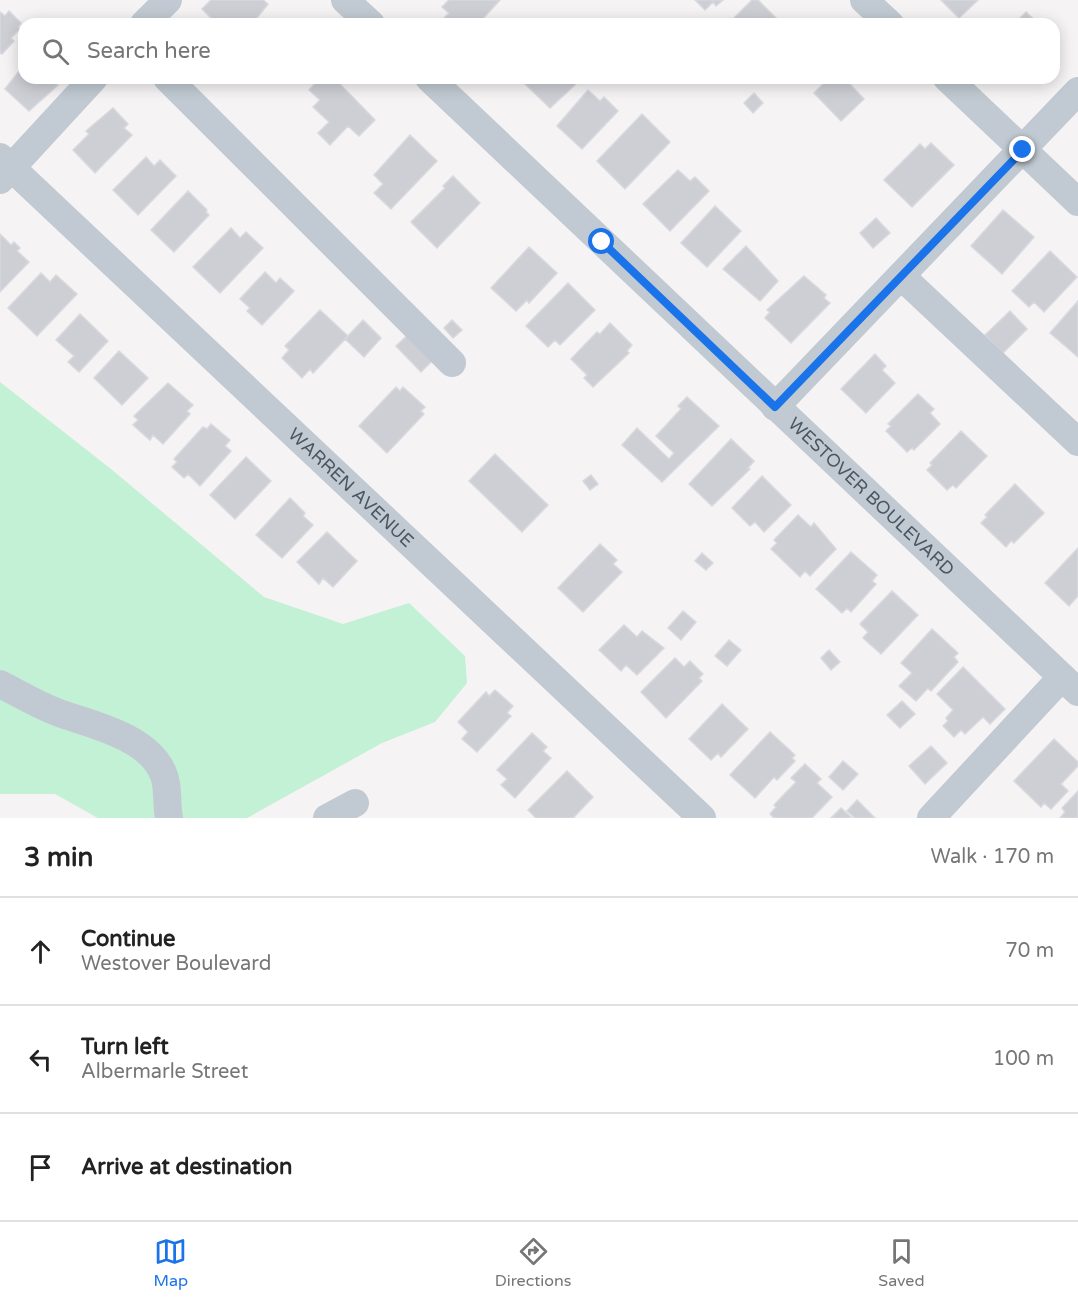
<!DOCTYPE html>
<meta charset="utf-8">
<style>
:root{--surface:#fff;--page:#f6f6f6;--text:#222;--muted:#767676;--line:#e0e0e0;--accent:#1a73e8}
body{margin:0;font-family:"Varela Round",sans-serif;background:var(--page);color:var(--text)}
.stop{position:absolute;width:18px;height:18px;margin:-14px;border:4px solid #1a73e8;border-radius:50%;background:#fff}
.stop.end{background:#1a73e8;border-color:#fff;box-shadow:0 2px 6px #0008}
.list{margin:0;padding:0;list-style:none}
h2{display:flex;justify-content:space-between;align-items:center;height:78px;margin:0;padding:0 24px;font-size:26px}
h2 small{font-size:20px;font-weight:400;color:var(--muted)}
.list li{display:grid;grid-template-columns:39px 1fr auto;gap:18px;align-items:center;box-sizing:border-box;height:108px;padding:0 24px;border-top:2px solid var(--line)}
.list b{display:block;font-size:22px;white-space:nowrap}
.list p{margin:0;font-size:20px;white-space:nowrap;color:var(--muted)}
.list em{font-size:20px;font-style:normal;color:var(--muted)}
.icon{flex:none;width:33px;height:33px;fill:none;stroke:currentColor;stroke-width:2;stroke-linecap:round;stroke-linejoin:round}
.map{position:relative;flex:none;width:1078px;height:818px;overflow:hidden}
.search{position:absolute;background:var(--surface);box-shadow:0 3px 15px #0003;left:18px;right:18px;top:18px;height:66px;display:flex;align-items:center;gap:15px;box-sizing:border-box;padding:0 21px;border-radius:18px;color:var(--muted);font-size:22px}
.sheet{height:402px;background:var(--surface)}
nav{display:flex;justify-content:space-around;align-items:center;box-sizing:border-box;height:84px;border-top:2px solid var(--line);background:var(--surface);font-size:16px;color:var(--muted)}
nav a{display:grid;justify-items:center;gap:3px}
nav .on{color:var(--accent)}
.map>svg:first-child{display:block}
.green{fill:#c3f1d5}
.building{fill:#cdcfd5;stroke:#d7d9de;stroke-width:1.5}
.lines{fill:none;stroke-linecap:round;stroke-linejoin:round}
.minor{stroke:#c1cad2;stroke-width:28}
.route{stroke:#1a73e8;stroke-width:8}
.labels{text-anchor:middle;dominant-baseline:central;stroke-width:5;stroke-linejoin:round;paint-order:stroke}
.street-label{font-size:18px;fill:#4a5661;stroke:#fff}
</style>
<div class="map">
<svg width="1078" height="818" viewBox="0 0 1078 818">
<rect width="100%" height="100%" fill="#f5f3f3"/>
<path class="green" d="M0,382L111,469L264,597L343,624L409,603L465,656L467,683L435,722L382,743L247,818H98L55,794H0Z"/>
<path class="building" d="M211,0H263L268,4L252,24H207L212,19L202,9Z
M449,0H500L478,24H450L444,18L449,13L442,7Z
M695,0H723L716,6L713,2L705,10Z
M752,0H758L781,23L736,24L732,20Z
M941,0H978L959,18Z
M9,11L21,23L18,27L20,29L11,38L14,41L2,54L0,53V12L5,16Z
M1026,12L1039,24H1014Z
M24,65V78H60L55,83L58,85L29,111L5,89Z
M320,78H329L334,83L336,80L375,120L359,136L348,126L330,145L318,133L329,122L313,107L320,100L309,90Z
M529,78H578L575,81L577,83L550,108L524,83Z
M829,78H844L864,99L841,121L814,93Z
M588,90L600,101L604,97L618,111L582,149L557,126Z
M754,93L763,103L753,113L744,103Z
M113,108L128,124L124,128L132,135L95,173L73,150L89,134L86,131Z
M642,114L670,142L625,189L597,161Z
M410,135L437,161L391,209L374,193L383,184L374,175Z
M931,143L954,165L912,207L884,180L920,144L925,149Z
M146,157L154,166L160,160L176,176L138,215L113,190Z
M678,170L690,181L695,177L709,191L670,231L643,204Z
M453,176L480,203L437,248L411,222L445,188L443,186Z
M188,191L207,210L206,212L209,215L174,252L151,230Z
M715,206L741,231L707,267L681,243Z
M1003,210L1034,237L1002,274L971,246Z
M876,218L890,233L873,248L860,233Z
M231,228L240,238L246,232L263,248L220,293L193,267Z
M0,234L11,245L14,242L20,248L17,251L29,262L0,292Z
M746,246L778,281L760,301L723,269Z
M529,247L557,273L529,303L527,300L516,311L491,288Z
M1050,251L1077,277L1044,312L1034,302L1029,307L1012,291Z
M265,272L276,283L280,278L294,291L262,325L247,311L250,308L240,299Z
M41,273L50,282L56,275L77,294L37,336L8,308Z
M804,276L826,295L824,298L830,303L791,343L765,318L770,312L767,310Z
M568,283L595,310L560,345L555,340L548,347L526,326Z
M1078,301V357L1050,333Z
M320,310L348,336L313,373L310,369L302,378L282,358L289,350L285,346Z
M1010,311L1027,329L1003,353L985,335Z
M80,314L108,341L79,372L68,362L74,356L56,340Z
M363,320L381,338L364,357L345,339Z
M452,320L462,330L453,338L444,328Z
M610,323L632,345L627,351L629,353L593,387L584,378L587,375L571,359L597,332L600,334Z
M412,331L437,356L421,372L396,346Z
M119,351L148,378L122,405L94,378Z
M875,354L886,366L882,370L895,383L866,413L841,389Z
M168,383L193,405L187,411L190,414L163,444L153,435L150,440L133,425L138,420L134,416Z
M396,387L400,391L403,387L425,407L421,411L424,414L387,453L359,426Z
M918,394L934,409L930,413L940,424L914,450L912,448L907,452L886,431L891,426L888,424Z
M687,397L719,426L662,482L622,445L637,428L669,459L674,453L656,436L681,409L678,406Z
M211,424L230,440L225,446L231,451L200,486L188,474L184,478L172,467L177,462L174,459L203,427L207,429Z
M961,431L987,456L956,488L953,485L947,490L927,470L932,465L930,463Z
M731,439L754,461L748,468L750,469L712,506L689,484Z
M495,454L548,505L522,532L469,481Z
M246,457L271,481L235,519L210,495Z
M591,475L598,484L590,490L583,481Z
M762,476L791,505L764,532L755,522L750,526L732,508Z
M1015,484L1044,513L1014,543L1011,541L1006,547L981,523L987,517L985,515Z
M290,498L305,513L303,516L313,525L282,558L256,535Z
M798,515L811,527L814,523L836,549L810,576L805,571L800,577L771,549L777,543L774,540Z
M327,532L357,561L333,587L323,578L319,584L297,562Z
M600,544L617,560L613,564L622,572L583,612L558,588Z
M1078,548V596L1069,606L1045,583Z
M851,552L877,575L872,581L876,584L851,612L847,608L842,613L816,589Z
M702,553L713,563L706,570L695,561Z
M892,591L918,615L881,654L863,638L868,632L860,624Z
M683,611L696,622L681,640L668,628Z
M624,625L637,637L642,631L664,648L637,675L626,665L621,671L599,650Z
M932,629L958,653L954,657L958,662L931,691L928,688L916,701L899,686L912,673L901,663Z
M729,640L741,650L727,666L715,656Z
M829,650L840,662L831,670L821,658Z
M675,658L684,667L690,661L703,674L699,678L702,681L666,718L641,692Z
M963,667L1005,709L990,724L983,717L965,734L961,730L954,737L943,726L948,721L946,718L953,710L937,694Z
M495,690L513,706L507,713L511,716L477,752L462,739L468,732L458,722L486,692L489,696Z
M902,701L915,714L900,728L887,715Z
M722,704L748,729L721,757L718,753L711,760L689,739Z
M770,732L795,755L792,758L795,761L777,780L774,777L755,798L730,775Z
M532,733L547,747L543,751L551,758L515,798L501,785L507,779L497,770Z
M1054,739L1078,762V766L1061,784L1068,791L1051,809L1044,803L1041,807L1014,781Z
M931,746L947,763L925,784L909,766Z
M843,761L858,774L843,790L829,777Z
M805,764L821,779L817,783L832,797L812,818H774L770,814L776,807L774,805L796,782L791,778Z
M567,771L593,797L573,818H536L528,810Z
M1078,791V818H1060L1065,812L1062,808Z
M857,800L875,818H855L847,811Z
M841,808L852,818H831Z"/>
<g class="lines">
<g class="minor">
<path d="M345,0L371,24"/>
<path d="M864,0L890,24"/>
<path d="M144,24L168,0"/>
<path d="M167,78L452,363"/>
<path id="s1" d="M429,78L1078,692"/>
<path d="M947,78L1078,202"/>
<path id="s2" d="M0,157L702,818"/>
<path d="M0,180L94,78"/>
<path d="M901,276L1078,442"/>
<path d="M775,407L1078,91"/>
<path d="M0,684C20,694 41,707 62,714C94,725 148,737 163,773C169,786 166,804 169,818"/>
<path d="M327,818L355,803"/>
<path d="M931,818L1062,677"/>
</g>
</g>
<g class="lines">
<path class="route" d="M602,242L775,407L1023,150"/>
</g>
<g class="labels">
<g class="street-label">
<text stroke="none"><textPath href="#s2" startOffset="482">WARREN AVENUE</textPath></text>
<text stroke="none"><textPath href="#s1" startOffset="609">WESTOVER BOULEVARD</textPath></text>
</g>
</g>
</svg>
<div class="stop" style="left:602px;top:242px"></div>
<div class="stop end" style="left:1023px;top:150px"></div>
<div class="search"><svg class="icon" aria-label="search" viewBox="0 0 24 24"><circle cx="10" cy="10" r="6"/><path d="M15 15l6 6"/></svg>Search here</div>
</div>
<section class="sheet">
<h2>3 min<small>Walk · 170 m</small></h2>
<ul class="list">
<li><svg class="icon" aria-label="ahead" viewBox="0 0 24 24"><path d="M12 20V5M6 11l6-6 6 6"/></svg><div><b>Continue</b><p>Westover Boulevard</p></div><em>70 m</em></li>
<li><svg class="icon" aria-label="left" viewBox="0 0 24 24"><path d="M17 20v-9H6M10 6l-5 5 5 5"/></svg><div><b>Turn left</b><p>Albermarle Street</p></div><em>100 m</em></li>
<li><svg class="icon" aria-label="arrive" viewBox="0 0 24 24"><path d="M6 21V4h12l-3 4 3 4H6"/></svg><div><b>Arrive at destination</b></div></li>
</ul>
</section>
<nav>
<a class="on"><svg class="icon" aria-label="map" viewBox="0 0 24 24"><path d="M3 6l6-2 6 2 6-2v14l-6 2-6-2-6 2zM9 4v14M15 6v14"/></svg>Map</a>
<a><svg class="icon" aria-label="directions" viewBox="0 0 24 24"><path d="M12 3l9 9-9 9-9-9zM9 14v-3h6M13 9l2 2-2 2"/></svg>Directions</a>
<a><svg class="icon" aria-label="saved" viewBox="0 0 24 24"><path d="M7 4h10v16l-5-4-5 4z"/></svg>Saved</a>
</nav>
